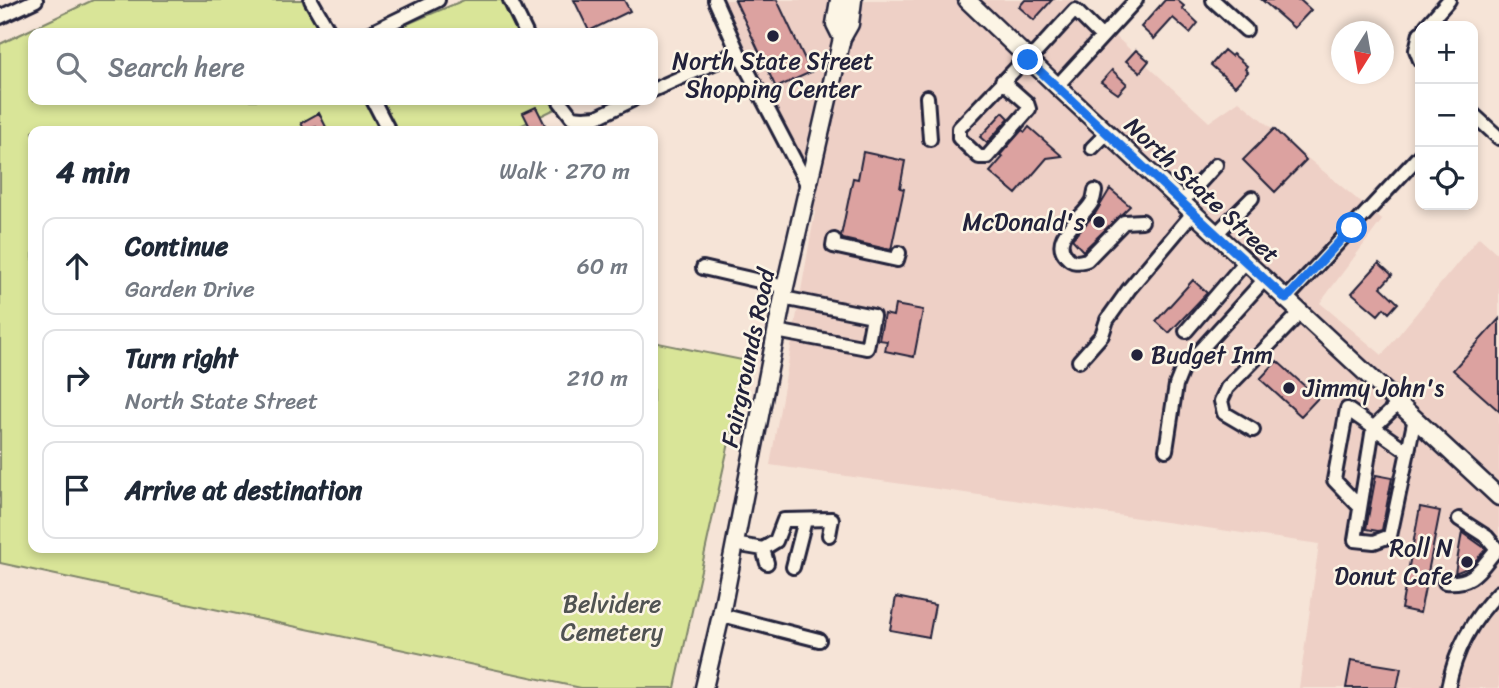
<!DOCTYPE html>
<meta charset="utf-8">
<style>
:root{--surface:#fff;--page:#f6f6f7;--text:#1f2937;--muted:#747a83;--line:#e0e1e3}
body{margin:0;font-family:Sriracha,sans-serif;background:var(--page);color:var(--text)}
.controls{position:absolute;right:21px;top:21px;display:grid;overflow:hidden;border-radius:14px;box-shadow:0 4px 10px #0003}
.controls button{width:63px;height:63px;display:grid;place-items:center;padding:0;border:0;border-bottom:2px solid var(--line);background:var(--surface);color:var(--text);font:35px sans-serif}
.compass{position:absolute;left:1331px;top:21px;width:63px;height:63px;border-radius:50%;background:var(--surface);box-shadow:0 4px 10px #0003;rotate:191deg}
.stop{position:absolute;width:21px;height:21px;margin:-16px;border:5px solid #1a73e8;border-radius:50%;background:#fff}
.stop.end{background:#1a73e8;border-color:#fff;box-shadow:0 2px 7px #0008}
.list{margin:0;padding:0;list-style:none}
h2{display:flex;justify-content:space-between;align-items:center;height:91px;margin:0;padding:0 28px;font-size:30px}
h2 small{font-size:23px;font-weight:400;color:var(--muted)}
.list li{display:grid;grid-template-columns:46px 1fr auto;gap:21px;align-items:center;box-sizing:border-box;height:98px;margin:0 14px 14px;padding:0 14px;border:2px solid var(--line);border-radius:14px}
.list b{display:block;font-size:26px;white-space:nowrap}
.list p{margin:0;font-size:23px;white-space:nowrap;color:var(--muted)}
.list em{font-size:23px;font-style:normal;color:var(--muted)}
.icon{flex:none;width:38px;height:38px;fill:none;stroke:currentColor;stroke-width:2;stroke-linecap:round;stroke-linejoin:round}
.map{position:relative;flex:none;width:1499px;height:688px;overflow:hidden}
.search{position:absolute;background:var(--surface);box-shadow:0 4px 10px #0003;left:28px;top:28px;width:630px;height:77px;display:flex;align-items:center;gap:18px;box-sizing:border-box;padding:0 24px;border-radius:14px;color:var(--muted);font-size:26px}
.panel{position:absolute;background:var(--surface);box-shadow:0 4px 10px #0003;left:28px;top:126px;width:630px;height:427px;border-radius:14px}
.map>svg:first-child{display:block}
.built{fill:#eed0c6}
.green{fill:#d9e598;stroke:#7e846a;stroke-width:2}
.building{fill:#dca2a0;stroke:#22223b;stroke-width:2}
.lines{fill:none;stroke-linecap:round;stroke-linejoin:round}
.minor-casing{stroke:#22223b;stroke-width:18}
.major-casing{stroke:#22223b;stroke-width:21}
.minor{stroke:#fcf5e5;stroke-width:12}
.major{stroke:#fcf5e5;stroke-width:16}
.route{stroke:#1a73e8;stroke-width:9}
.poi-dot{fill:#22223b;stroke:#fcf5e5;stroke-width:2.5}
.labels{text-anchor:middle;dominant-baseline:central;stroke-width:5;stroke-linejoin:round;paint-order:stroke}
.poi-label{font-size:24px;fill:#22223b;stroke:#fcf5e5;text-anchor:end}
.street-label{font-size:24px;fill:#22223b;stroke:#fcf5e5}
.park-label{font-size:24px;fill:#505352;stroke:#fcf5e5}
</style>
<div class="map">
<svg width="1499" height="688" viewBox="0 0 1499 688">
<rect width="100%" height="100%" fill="#f6e4d7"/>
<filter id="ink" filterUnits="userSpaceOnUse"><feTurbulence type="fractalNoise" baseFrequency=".0143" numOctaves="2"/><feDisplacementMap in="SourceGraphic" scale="14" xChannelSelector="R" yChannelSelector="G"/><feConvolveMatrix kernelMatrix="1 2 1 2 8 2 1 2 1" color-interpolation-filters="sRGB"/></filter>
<g filter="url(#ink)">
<path class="built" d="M721,0H1076L1209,122L1239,101L1382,220L1320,303L1382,355L1479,237L1499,255V688H1299L1319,544L770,465L815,212Z"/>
<path class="green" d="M93,0H308L329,33H33V100H556L559,107L510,131H33V548H653V342L747,361L675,688H581L0,563V44Z
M464,0H508L524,33H386Z"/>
<path class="building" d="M574,0H624L630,11L589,31Z
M735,0H777L811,72L776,88Z
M1025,0H1052L1034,20L1019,7Z
M1165,0H1177L1184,6L1182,8L1198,23L1190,33L1173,18L1154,39L1141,27Z
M1262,0H1300L1311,10L1294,28Z
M1136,50L1149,61L1140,72L1126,61Z
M1224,50L1231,56L1233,54L1247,66L1245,69L1248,72L1235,86L1211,65Z
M1112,70L1127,84L1118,94L1101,82Z
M536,107L548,131H532L523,113Z
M1003,112L1009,118L987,143L980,137Z
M319,113L328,131H318L316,127L305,131L301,123Z
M1029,127L1062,156L1047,158L1016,194L990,172L1003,157L1000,155L1022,130L1025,132Z
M1274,129L1306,160L1275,192L1243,160Z
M863,152L905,161L900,188L904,189L891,250L843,239L841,236L853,178L858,179Z
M1110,189L1130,206L1083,251L1072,239L1095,214Z
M1379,263L1392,275L1381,287L1398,303L1389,313L1384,308L1378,315L1352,293Z
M1193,280L1207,293L1169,333L1156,321Z
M895,305L923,310L914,357L885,351L887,341L879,340L884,314L893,316Z
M1499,319V411L1453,370Z
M1277,361L1318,398L1301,416L1260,379Z
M1376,475L1392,478L1382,530L1378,531L1366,529Z
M1420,507L1440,511L1420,613L1401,609Z
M1462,532L1486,549L1470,567L1455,573Z
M896,597L935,605L929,637L890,630Z
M1351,660L1401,668L1397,688H1346Z"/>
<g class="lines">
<defs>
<path id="minor" d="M311,0L330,33
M510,0L526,33
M715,0L738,52L808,186
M1213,0L1246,30
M0,17L36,0
M1426,26L1449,0
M370,33L438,0
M1420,33L1416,50L1420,60
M1029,60L1075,10L1102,37
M1002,81L1027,103L1029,109L987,157H979L959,138V128L1026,58
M1057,86L1136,0
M653,90L738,52
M927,97L930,139
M373,100L389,131
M559,100L572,117L583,118L589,131
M1473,114L1499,138
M578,131L583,118L597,117L632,100
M1092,148L1107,133
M1095,191C1094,195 1094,199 1092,202C1083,219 1048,237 1067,257C1073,264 1079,262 1087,260L1124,222L1142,221
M1182,202L1216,165
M1216,234L1252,198
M834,240L833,246L897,260L899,253
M703,268L785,287
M1286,299L1420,155
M776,331L867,348L873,316L783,298
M1186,331L1246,261
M1079,361L1102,335L1107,320L1129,289L1193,213
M1399,403L1373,428L1355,540L1374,542L1390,536L1415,418
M1253,430L1224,413L1221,401L1227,388L1301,312
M1166,450L1176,385L1182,370L1265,279
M1359,506L1334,480L1347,409L1407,451
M734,544L763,549L767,563
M763,549L776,541L784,520L832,519L829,535
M793,567L805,520
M1445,582C1474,585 1480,568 1497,549L1487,537L1459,519
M721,615L819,640
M1448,688C1455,651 1472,619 1499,592"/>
<path id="major" d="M839,0L835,24L842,38
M967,0L1057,86L1499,497
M704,688L721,615L785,287L842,38L850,24L853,0"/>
</defs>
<use href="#minor" class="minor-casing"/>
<use href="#major" class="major-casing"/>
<use href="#minor" class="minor"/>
<use href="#major" class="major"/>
</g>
</g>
<g class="lines" filter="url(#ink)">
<path class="route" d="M1028,60L1286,299L1352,228"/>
</g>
<g class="poi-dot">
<circle cx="773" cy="36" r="7"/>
<circle cx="1099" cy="222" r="7"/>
<circle cx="1137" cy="355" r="7"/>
<circle cx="1289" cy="388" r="7"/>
<circle cx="1467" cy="562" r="7"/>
</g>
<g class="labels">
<g class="poi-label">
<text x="773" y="61" text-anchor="middle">North State Street<tspan x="773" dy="28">Shopping Center</tspan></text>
<text x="1085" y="222">McDonald's</text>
<text x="1151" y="355" text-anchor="start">Budget Inm</text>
<text x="1303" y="388" text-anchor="start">Jimmy John's</text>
<text x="1453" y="548">Roll N<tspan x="1453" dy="28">Donut Cafe</tspan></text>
</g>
<g class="street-label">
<text transform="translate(1202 190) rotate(43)">North State Street</text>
<text transform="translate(748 358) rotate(-78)">Fairgrounds Road</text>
</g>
<g class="park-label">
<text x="612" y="604">Belvidere<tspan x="612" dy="28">Cemetery</tspan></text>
</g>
</g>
</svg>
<div class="controls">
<button>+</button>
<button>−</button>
<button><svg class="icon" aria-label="locate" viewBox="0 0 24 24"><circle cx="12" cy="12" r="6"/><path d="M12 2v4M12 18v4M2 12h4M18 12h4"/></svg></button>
</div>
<svg class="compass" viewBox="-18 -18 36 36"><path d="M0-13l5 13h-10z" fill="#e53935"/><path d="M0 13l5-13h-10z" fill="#747a83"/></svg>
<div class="stop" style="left:1352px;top:228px"></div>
<div class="stop end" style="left:1028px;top:60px"></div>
<div class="search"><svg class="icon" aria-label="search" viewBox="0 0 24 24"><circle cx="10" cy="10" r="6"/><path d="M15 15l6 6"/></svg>Search here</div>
<section class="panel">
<h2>4 min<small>Walk · 270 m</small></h2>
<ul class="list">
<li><svg class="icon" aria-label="ahead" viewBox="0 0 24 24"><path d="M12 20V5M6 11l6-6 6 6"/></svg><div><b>Continue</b><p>Garden Drive</p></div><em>60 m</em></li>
<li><svg class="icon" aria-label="right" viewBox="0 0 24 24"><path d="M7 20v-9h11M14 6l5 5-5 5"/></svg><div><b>Turn right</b><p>North State Street</p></div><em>210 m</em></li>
<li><svg class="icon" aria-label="arrive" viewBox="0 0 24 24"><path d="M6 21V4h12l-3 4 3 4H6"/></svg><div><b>Arrive at destination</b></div></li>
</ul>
</section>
</div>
